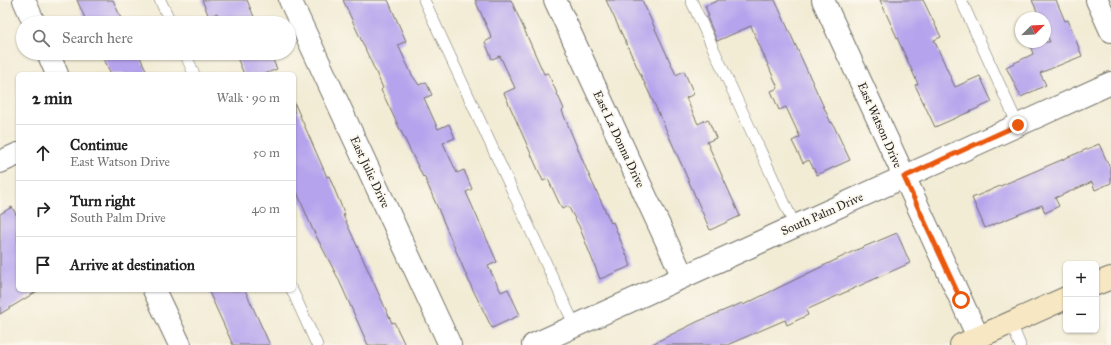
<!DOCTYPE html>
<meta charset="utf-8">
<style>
:root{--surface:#fff;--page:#f6f6f6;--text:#222;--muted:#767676;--line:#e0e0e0}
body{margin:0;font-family:"IM FELL Great Primer",serif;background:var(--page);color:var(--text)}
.controls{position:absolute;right:12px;bottom:12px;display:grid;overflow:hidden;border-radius:6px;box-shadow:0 1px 3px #0004}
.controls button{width:36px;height:36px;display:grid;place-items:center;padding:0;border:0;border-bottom:1px solid var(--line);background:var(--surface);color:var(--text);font:20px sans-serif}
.compass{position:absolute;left:1015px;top:12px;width:36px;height:36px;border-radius:50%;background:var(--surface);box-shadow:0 1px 3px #0004;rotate:66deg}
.stop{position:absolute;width:12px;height:12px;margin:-9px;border:3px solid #ea580c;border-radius:50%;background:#fff}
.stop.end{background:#ea580c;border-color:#fff;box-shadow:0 1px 4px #0008}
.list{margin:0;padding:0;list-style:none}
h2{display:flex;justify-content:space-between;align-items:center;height:52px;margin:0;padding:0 16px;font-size:17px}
h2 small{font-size:13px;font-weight:400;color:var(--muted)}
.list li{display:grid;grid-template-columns:26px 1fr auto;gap:12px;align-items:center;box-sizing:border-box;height:56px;padding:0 16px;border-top:1px solid var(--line)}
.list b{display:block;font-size:15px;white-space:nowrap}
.list p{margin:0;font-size:13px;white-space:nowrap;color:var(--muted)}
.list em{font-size:13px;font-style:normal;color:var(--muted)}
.icon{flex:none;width:22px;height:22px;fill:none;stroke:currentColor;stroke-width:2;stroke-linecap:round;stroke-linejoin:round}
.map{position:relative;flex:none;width:1111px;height:345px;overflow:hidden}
.search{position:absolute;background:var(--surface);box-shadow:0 1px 3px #0004;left:16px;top:16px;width:280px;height:44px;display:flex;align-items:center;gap:10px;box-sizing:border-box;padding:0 14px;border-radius:22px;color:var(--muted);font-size:15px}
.panel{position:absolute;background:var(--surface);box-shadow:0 1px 3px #0004;left:16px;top:72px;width:280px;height:220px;border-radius:6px}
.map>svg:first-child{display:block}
.building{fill:#b5a3ed}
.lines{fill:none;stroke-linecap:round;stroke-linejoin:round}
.service-casing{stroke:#716f66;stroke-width:12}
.minor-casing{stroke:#716f66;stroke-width:24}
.secondary-casing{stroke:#716f66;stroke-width:24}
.service{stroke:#fff;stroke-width:11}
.minor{stroke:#fff;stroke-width:22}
.secondary{stroke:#f7e8c3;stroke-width:22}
.route{stroke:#ea580c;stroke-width:5}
.labels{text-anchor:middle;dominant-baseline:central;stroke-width:3.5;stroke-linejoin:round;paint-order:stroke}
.street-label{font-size:12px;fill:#2b2b2b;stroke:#fbf7ec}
</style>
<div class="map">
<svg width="1111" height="345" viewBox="0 0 1111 345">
<rect width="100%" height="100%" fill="#fbf7ec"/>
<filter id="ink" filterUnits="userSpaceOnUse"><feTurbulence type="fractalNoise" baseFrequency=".025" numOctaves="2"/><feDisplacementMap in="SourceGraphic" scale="8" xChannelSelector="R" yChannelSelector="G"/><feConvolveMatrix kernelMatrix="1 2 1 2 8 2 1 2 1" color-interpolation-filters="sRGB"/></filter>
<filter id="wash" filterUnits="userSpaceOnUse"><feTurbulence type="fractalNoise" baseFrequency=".012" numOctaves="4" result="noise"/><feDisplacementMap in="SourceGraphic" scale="16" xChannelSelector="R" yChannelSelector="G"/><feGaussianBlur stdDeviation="0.9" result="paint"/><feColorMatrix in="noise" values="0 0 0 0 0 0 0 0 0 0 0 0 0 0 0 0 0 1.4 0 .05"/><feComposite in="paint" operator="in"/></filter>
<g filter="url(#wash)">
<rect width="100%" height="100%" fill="#f2ecd5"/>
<g id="blocks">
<path class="building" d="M77,0H113L123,23H87Z
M202,0H247L254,17L242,23H221L217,13L209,17Z
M343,0H388L406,41L398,45L412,75L419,85L426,82L432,95L424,98L438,129L449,124L455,138L443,143L457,173L464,170L472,189L466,192L497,262L488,266L501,292L508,289L520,315L492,328L471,286L424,176L423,177L381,90L383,88Z
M475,0H511L544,74L548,73L564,109L562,111L588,173L611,223L613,222L631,266L600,279L579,226L568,206L562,209L548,179L543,181L504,93L515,88L500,56L492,59L485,42L492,38Z
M606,0H642L676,75L684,71L694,94L686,98L698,124L708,119L716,138L707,142L740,216L710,230L665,127Z
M719,0H775L831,123L832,122L850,160L817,175L809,160L803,163L792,141L800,137L786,107L779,110L771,91L778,88L751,26L717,41L707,17L709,16L705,6Z
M880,0H923L941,37L934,40L955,87L980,76L992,102L935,127L915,85L918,84Z
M1032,0H1056L1065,21L1068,20L1082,56L1040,73L1046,85L1021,97L1006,67L1033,54L1029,42H1050L1045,30V18H1040Z
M101,53H138L148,74H111Z
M235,53H270L277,69L265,74H244Z
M294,102L327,177L329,176L345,215H343L392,323L394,322L405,345H368L338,278L312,228L294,185Z
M1099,144L1111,170V183L1095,190L1092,182L1055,198L1059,206L1045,213L1042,205L985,228L972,198Z
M12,207L18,218V290H39L0,314V214Z
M897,233L910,263L806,310L808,315L787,325L785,320L727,345H650L699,321L742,303L743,305L854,251Z
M208,290H245L270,345H233Z"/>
</g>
</g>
<g filter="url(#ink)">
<use href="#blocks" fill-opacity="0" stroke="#716f66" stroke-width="1"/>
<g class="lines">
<defs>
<path id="service" d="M160,0L171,23
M424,0L575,326
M691,0L795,226
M961,0L1018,125
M185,53L194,74
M292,290L317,345
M1011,323L1020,345"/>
<path id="minor" d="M24,0L34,23
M290,0L450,345
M555,0L683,277
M823,0L978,337
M1097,0L1111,31
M48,53L57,74
M0,162L18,154
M154,290L180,345
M533,345L1111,83"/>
<path id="secondary" d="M1096,284L1111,278
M961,345L1066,298"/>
</defs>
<use href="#service" class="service-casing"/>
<use href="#minor" class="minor-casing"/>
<use href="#secondary" class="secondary-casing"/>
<use href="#service" class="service"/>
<use href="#minor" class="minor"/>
<use href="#secondary" class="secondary"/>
</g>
</g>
<g class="lines" filter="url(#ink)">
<path class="route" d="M961,300L904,177L1018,125"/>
</g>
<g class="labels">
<g class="street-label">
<text transform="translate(880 125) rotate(66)">East Watson Drive</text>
<text transform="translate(619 139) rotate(65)">East La Donna Drive</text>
<text transform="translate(370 172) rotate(65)">East Julie Drive</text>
<text transform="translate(822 214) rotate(-24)">South Palm Drive</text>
</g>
</g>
</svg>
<div class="controls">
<button>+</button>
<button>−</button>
</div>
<svg class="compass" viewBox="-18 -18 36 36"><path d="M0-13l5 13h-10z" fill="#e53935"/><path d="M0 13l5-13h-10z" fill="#767676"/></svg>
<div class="stop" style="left:961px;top:300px"></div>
<div class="stop end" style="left:1018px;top:125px"></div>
<div class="search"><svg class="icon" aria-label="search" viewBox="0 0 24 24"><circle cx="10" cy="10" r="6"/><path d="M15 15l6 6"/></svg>Search here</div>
<section class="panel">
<h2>2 min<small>Walk · 90 m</small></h2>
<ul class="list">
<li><svg class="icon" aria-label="ahead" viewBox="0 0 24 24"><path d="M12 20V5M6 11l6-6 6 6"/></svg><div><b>Continue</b><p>East Watson Drive</p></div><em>50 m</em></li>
<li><svg class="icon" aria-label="right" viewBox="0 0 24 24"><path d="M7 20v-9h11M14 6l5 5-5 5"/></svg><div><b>Turn right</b><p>South Palm Drive</p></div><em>40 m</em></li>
<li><svg class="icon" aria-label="arrive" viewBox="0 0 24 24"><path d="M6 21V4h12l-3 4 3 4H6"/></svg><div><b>Arrive at destination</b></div></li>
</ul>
</section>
</div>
